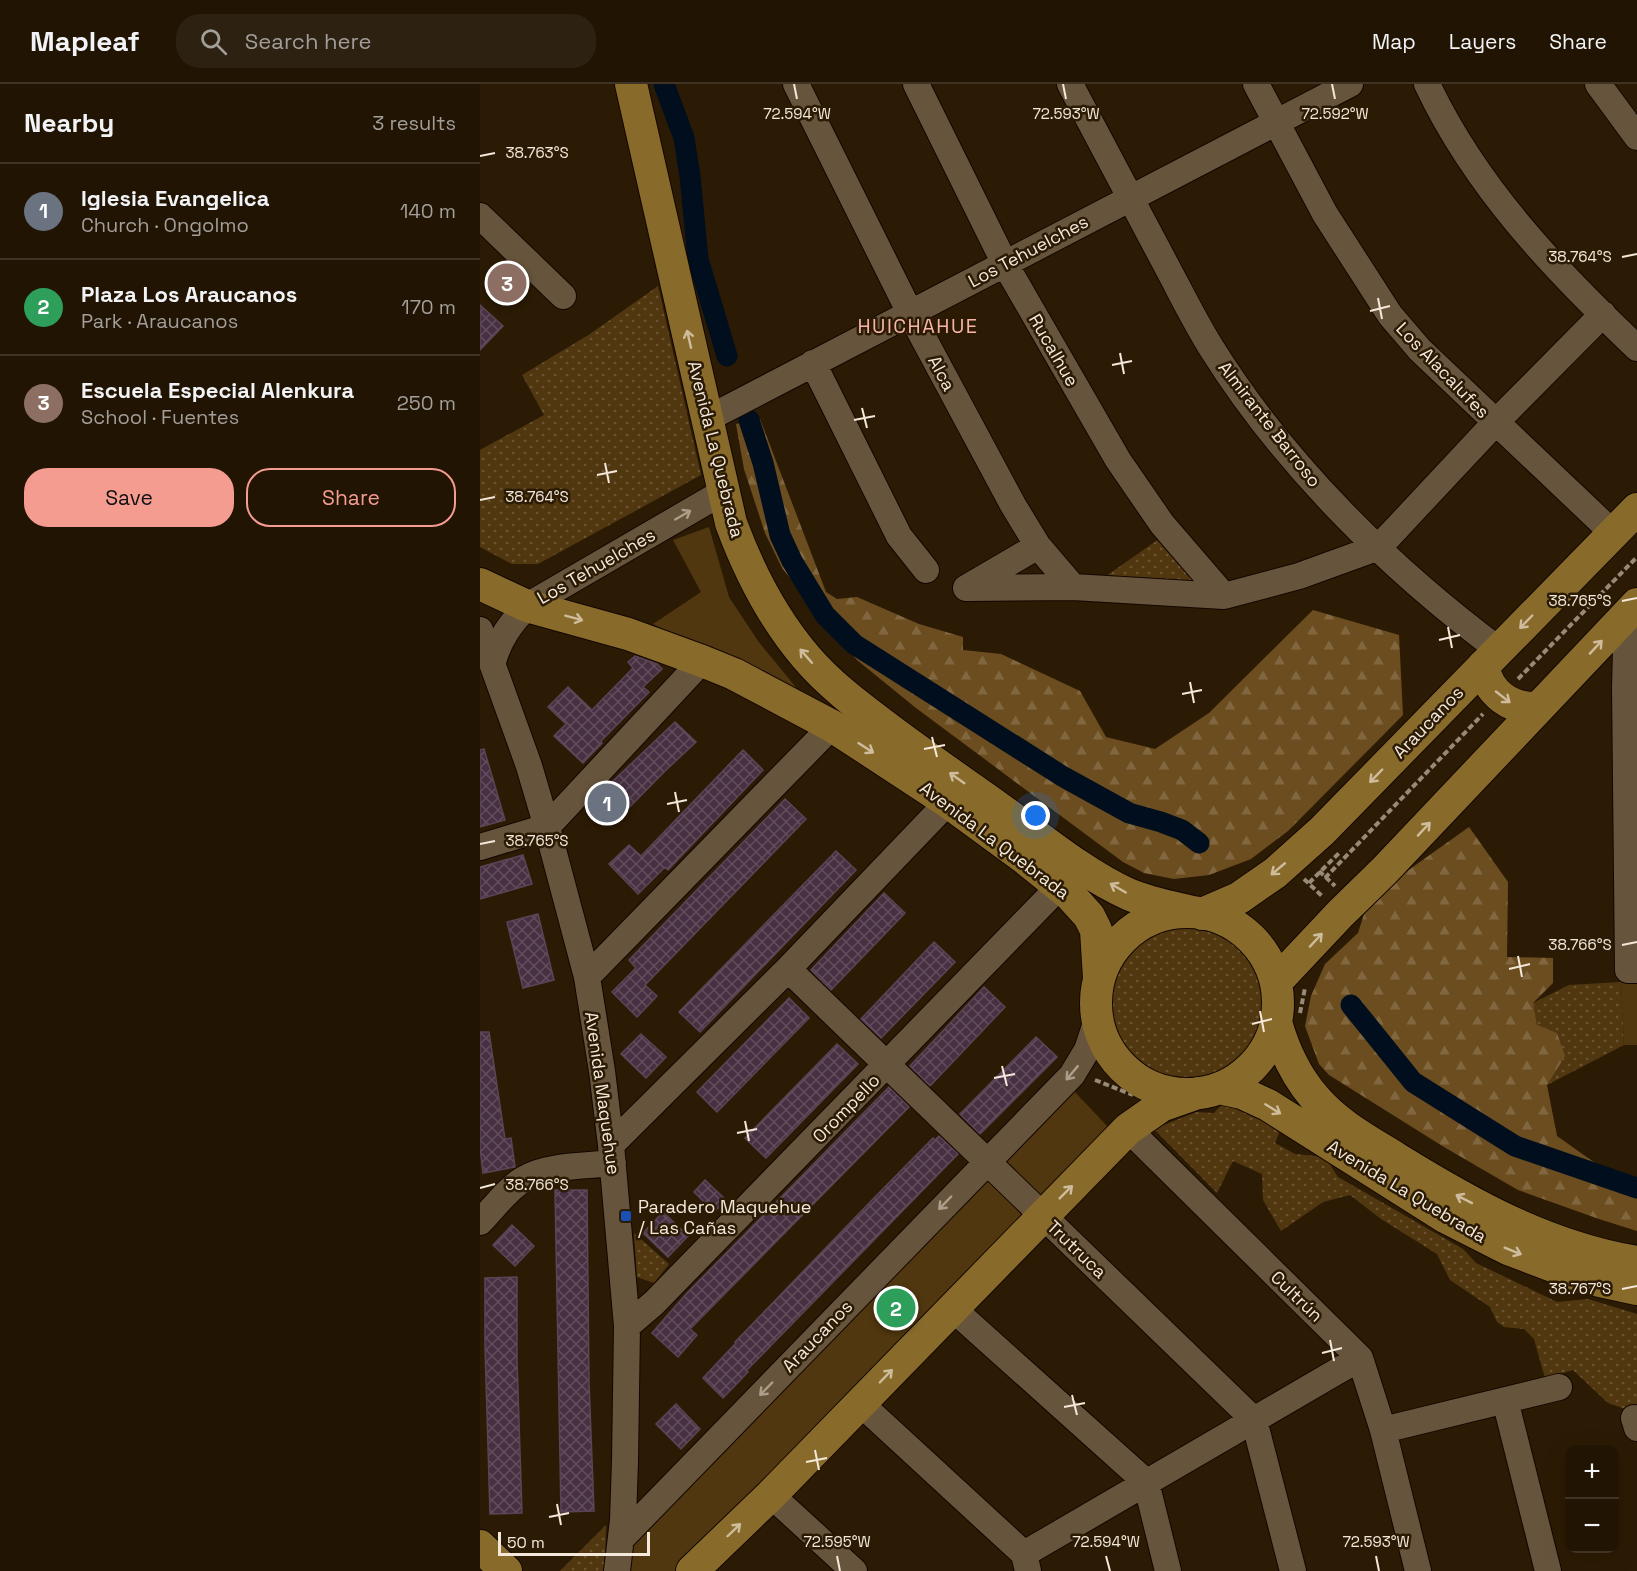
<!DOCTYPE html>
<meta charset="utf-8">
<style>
:root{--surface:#211403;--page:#2d2112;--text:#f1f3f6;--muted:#a29e9a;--line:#3e3325;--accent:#f59c91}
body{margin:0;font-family:"Space Grotesk",sans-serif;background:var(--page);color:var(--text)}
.controls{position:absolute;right:18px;bottom:18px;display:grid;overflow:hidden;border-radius:12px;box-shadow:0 6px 24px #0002}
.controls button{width:54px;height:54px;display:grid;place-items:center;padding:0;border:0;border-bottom:2px solid var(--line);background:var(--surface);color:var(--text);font:30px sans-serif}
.scale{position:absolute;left:18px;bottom:15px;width:152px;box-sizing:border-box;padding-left:6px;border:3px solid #f3e8da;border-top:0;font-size:16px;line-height:21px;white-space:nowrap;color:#f3e8da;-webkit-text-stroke:4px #2c1b04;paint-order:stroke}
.you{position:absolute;left:556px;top:732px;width:21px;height:21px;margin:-15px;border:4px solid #fff;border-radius:50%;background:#1a73e8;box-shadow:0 0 0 9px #1a73e833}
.badge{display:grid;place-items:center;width:39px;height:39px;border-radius:50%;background:var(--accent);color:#fff;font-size:20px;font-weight:700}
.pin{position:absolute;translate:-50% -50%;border:3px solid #fff;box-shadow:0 2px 6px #0006}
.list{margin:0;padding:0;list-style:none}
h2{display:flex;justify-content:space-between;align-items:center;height:78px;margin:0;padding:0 24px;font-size:26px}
h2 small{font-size:20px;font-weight:400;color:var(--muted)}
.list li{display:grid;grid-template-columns:39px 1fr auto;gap:18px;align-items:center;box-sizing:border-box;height:96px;padding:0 24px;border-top:2px solid var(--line)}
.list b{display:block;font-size:22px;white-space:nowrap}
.list p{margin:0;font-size:20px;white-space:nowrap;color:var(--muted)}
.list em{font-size:20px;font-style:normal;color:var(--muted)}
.actions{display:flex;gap:12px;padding:18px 24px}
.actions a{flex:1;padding:14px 0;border:2px solid var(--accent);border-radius:24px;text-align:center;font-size:21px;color:var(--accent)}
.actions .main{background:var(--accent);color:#111}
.icon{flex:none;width:33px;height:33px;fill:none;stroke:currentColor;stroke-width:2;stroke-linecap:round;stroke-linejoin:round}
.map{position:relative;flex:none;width:1157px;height:1487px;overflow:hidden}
header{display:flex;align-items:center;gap:36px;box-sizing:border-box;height:84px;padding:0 30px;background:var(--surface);border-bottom:2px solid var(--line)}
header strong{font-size:28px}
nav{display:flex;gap:33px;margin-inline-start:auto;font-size:21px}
.search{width:420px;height:54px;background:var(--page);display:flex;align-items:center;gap:15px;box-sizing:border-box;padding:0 21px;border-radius:24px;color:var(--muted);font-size:22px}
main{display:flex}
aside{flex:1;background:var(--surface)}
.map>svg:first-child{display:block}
.grass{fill:url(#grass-dots)}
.forest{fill:url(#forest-firs)}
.park{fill:#51370f}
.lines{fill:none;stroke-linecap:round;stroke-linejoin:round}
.canal{stroke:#000e1d;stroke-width:21}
.building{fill:url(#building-cross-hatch);stroke:#5c4457;stroke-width:1.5}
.minor-casing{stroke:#130600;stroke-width:28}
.major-casing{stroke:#130600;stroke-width:34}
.path{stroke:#988a78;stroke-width:4;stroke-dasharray:6 3;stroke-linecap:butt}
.minor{stroke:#67543c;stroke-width:26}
.major{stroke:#886b2b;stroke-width:32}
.oneway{stroke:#cebc9d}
.oneway2{stroke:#ad9e8b}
.ticks{fill:none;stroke:#f3e8da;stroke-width:2}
.transit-dot{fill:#1a4fb4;stroke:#2c1b04;stroke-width:2}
.labels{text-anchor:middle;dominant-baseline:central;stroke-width:5;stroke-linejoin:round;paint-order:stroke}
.street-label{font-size:18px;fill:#f3e8da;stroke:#2c1b04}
.poi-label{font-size:18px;fill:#f3e8da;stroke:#2c1b04;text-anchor:start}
.neighbourhood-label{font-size:20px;letter-spacing:1.5px;fill:#f7b4ab;stroke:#2c1b04}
.ticks-label{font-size:15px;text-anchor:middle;fill:#f3e8da;stroke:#2c1b04;stroke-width:5;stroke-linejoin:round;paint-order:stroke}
</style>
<header>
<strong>Mapleaf</strong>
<div class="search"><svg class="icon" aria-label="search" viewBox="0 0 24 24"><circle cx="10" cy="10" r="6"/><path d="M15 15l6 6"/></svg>Search here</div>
<nav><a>Map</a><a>Layers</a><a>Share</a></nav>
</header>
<main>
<aside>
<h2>Nearby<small>3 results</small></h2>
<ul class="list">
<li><span class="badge" style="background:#6b7280">1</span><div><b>Iglesia Evangelica</b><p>Church · Ongolmo</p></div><em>140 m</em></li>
<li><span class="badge" style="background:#2e9e5b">2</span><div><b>Plaza Los Araucanos</b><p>Park · Araucanos</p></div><em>170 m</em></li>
<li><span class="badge" style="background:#8d6e63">3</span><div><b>Escuela Especial Alenkura</b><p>School · Fuentes</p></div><em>250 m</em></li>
</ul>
<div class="actions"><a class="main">Save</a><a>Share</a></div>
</aside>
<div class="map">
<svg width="1157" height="1487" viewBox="0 0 1157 1487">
<defs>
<pattern id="grass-dots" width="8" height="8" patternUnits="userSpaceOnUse" patternTransform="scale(1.5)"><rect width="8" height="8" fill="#51370f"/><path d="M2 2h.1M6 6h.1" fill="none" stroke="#6a5431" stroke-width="1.8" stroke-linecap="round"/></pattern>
<pattern id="forest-firs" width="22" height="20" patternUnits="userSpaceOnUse" patternTransform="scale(1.5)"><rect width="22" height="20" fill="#6c4d20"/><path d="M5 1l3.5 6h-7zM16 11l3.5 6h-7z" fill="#816740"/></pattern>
<pattern id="building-cross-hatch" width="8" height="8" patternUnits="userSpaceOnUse" patternTransform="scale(1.5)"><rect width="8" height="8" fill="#473042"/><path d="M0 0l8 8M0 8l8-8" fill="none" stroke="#624e5d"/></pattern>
</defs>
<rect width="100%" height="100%" fill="#2c1b04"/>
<path class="grass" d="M178,202L221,391L58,480H32L0,463V366L64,331L42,291L110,250Z
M679,455L720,503L619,497Z
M625 919a82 82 0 1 1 164 0a82 82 0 1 1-164 0Z
M1141,898L1144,961L1067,1001L1053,919L1089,901Z
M745,1017L803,1039L795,1059L815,1070L845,1073L858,1093L983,1165L996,1179L1077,1218L1108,1215L1157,1230V1329L1128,1319L1093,1286L1065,1294L1054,1255L1044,1245L1024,1243L1017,1238L1010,1223L970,1196L957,1170L901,1135L870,1111L843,1118L801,1147L783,1116L782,1090L753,1077L737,1109L674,1045L716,1028L734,1029Z
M154,1149L189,1180L174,1199L157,1193Z
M126,1441L125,1487H80Z"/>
<path class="forest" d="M280,335L346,508L357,515L377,513L439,540L483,553V566L521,570L600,607L626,653L675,665L729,629L833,526L919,551L923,631L808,747L771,775L729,791L694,795L664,789L643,778L436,624L377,576L302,484L285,449L264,385L256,340Z
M989,743L1028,798L1027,873L1073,874V899L1053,919L1057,941L1077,949L1085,972L1067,1001L1077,1052L1146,1101L1157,1104V1147L1119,1135L1038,1106L964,1063L849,991L839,980L825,942L831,912L845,880L878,849L885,827L895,810Z"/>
<path class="park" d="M229,443L249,513L278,557L328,618L173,540L221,508L193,456Z
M1141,898H1157V961H1144Z
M593,1006L629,1044L197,1487H141L143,1466Z"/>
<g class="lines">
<path class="canal" d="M184,0L204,54L210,92L218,175L247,272
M269,336L283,379L300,451L312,477L345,531L374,560L582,692L649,729L681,738L702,746L719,759
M871,921L933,998L1035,1062L1157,1104"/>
</g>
<path class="building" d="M0,221L23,242L0,266Z
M155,572L177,580L182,585L163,603L169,608L121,657L122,659L103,679L74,652L86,640L68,623L88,603L112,626L153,584L148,578Z
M195,638L216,658L185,687L135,738L112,717Z
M4,665L25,736L0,743V666Z
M263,666L283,686L188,786L185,783L158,810L129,780L149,761L161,772Z
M305,715L326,735L165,901L177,912L157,933L132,908L156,884L149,876Z
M356,767L376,786L220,948L199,928Z
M43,771L52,800L0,815V783Z
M404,809L425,829L351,906L331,886Z
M58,830L74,896L43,904L27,838Z
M454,858L475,878L401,954L381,935Z
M504,903L525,923L450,1002L430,982Z
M309,914L329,934L237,1028L217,1008Z
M0,948H9L25,1055L31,1054L35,1083L3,1089L0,1064Z
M161,950L186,973L166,994L141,970Z
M556,953L577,973L500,1050L480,1030Z
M357,960L378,980L286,1074L265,1054Z
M409,1003L429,1023L210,1245L217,1251L198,1273L172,1249L207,1209Z
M459,1052L478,1070L266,1287L268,1288L243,1314L223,1294L256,1259L255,1258L394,1114L453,1054L455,1056Z
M225,1096L246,1116L234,1128L214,1108Z
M75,1106H107L109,1299L114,1427L81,1428Z
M183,1128L208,1152L188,1173L163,1149Z
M32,1141L54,1162L35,1182L13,1161Z
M37,1193V1276L42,1429L10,1430L5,1262V1194Z
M196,1320L220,1345L201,1365L176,1340Z"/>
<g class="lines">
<defs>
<path id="minor" d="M316,0L430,229L533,421L558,462L593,503
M436,0L525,180L638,376L682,440L744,512
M590,0C622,60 654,121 686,181C701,209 715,238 732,265C804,380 910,485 1019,566
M776,0L845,130L910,231L940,266L1134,450
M947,0C996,104 1075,186 1157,264
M1118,0L1157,53
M0,132L83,212
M333,279L419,452L446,486
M227,335L870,0
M486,504L593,503L744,512L819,492L899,463L1015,339L1123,230
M486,504L558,462
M1147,530L1145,603L1148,886H1157
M0,546L49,682L67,743L107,893L122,987L131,1061L147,1242L145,1377L143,1436L137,1487
M13,578C19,555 31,539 47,522L243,408
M67,743L222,577
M0,763L67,743
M308,885L774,1336L813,1487
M107,893L352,642
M648,1045L880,1274L903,1346L938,1487
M131,1061L308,885L468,718
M0,1138C14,1124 27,1105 44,1095C66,1081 107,1082 133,1079
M472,1224L666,1398L688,1487
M147,1242L174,1219L580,802
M1025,1316L1068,1487
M380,1319L544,1470L548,1487
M1154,1334L1157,1344
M903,1346L1079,1303
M291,1411L374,1487
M141,1455L592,991L607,966L617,936
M544,1470L880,1274"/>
<path id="major" d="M151,0L251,439C269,488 292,533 326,573C349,600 377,621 405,642C442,670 481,697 519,724C560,753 602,789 648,810C669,819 691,823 713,828
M0,500L47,522L148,550L222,577L254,590L352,642L468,718L543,773L589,810L609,832L616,846L619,894
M1003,582C1009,610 1030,625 1058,624
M616 919a91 91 0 1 1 182 0a91 91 0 1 1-182 0Z
M722,830L759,814L795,789L842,747L1157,425
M796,898L860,830L904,787L1157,520
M796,938C804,967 816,992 835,1014C857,1040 887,1056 916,1074C992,1121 1067,1163 1157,1178
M739,1004L762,1009L788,1021L965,1133L1028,1165L1102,1193L1157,1205
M0,1462L26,1487
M212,1487L291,1411L648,1045L681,1022L718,1009"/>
</defs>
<use href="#minor" class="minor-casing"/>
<use href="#major" class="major-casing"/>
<path class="path" d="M1038,595L1157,473
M839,787L855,802
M845,794L1003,630
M824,795L843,813
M829,799L860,768
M820,929L825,904
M615,996L653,1011"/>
<use href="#minor" class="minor"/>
<use href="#major" class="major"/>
</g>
<defs><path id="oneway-shaft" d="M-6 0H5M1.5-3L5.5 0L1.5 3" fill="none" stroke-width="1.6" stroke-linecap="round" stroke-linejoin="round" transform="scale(1.5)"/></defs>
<g class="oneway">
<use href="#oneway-shaft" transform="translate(209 255) rotate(-103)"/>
<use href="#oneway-shaft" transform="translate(94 534) rotate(15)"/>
<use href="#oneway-shaft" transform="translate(1046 538) rotate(134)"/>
<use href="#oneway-shaft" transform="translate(1116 563) rotate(-47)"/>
<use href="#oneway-shaft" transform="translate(326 572) rotate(-131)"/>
<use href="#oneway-shaft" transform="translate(1023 613) rotate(38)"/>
<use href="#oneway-shaft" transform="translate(386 664) rotate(33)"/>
<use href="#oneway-shaft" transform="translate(896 692) rotate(134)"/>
<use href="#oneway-shaft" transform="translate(477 694) rotate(-145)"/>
<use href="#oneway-shaft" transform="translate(944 745) rotate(-47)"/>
<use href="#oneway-shaft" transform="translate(798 785) rotate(140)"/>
<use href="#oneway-shaft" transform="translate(638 804) rotate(-150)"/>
<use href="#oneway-shaft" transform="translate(836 856) rotate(-47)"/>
<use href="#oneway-shaft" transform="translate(793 1025) rotate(32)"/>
<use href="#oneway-shaft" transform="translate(586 1108) rotate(-45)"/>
<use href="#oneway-shaft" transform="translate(984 1115) rotate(-153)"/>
<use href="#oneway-shaft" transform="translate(1033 1167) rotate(22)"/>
<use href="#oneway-shaft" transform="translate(406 1292) rotate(-46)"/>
<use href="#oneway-shaft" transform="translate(254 1446) rotate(-44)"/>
</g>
<g class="oneway2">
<use href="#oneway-shaft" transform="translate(203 431) rotate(-30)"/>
<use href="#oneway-shaft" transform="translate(592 989) rotate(130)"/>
<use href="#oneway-shaft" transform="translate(465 1119) rotate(134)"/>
<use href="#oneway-shaft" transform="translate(286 1305) rotate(134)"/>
</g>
<path class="ticks" d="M314,0L317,15M583,0L586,15M852,0L855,15M0,72L15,69M1142,173L1157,170M898,214L902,235M890,227L910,222M640,269L644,290M632,281L652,277M382,324L387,344M374,336L395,332M125,379L129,399M117,391L137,387M0,416L15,413M1142,517L1157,514M968,543L972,564M959,556L980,551M710,598L714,619M702,610L722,606M452,653L457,673M444,665L465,661M195,708L199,728M187,720L207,716M0,760L15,757M1142,861L1157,858M1038,872L1042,893M1029,885L1050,880M780,927L784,948M772,940L792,935M522,982L527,1002M514,994L535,990M265,1037L269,1057M257,1049L277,1045M0,1104L15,1100M1142,1205L1157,1202M850,1256L854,1277M842,1269L862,1264M592,1311L597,1331M584,1323L605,1319M335,1366L339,1386M326,1378L347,1374M77,1420L81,1441M69,1433L89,1429M357,1472L360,1487M626,1472L630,1487M896,1472L899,1487"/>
<rect class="transit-dot" x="140" y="1126" width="12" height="12" rx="3"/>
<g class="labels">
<g class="street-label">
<text transform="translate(548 167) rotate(-28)">Los Tehuelches</text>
<text transform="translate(574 266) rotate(60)">Rucalhue</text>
<text transform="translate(963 286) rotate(46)">Los Alacalufes</text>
<text transform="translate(462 289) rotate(62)">Alca</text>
<text transform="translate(790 340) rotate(52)">Almirante Barroso</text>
<text transform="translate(236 365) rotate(76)">Avenida La Quebrada</text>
<text transform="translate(116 482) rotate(-30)">Los Tehuelches</text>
<text transform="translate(948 638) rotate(-46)">Araucanos</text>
<text transform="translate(515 756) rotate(37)">Avenida La Quebrada</text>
<text transform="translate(123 1009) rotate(82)">Avenida Maquehue</text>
<text transform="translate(366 1024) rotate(-46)">Orompello</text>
<text transform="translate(927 1107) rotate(31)">Avenida La Quebrada</text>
<text transform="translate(597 1165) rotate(44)">Trutruca</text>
<text transform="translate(817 1212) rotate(44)">Cultrún</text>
<text transform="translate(337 1252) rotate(-46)">Araucanos</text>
</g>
<g class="poi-label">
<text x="158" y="1122">Paradero Maquehue<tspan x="158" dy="21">/ Las Cañas</tspan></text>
</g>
<g class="neighbourhood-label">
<text x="438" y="242">HUICHAHUE</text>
</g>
</g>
<g class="ticks-label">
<text x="317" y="35">72.594°W</text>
<text x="586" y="35">72.593°W</text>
<text x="855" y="35">72.592°W</text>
<text x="57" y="74">38.763°S</text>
<text x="1100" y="178">38.764°S</text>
<text x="57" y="418">38.764°S</text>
<text x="1100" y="522">38.765°S</text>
<text x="57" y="762">38.765°S</text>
<text x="1100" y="866">38.766°S</text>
<text x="57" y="1106">38.766°S</text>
<text x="1100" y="1210">38.767°S</text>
<text x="357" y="1463">72.595°W</text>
<text x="626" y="1463">72.594°W</text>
<text x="896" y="1463">72.593°W</text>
</g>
</svg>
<div class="controls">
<button>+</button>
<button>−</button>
</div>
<div class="scale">50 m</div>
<div class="you"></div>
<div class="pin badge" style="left:127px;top:719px;background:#6b7280">1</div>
<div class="pin badge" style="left:416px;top:1224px;background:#2e9e5b">2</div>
<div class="pin badge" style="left:27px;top:199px;background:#8d6e63">3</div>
</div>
</main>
